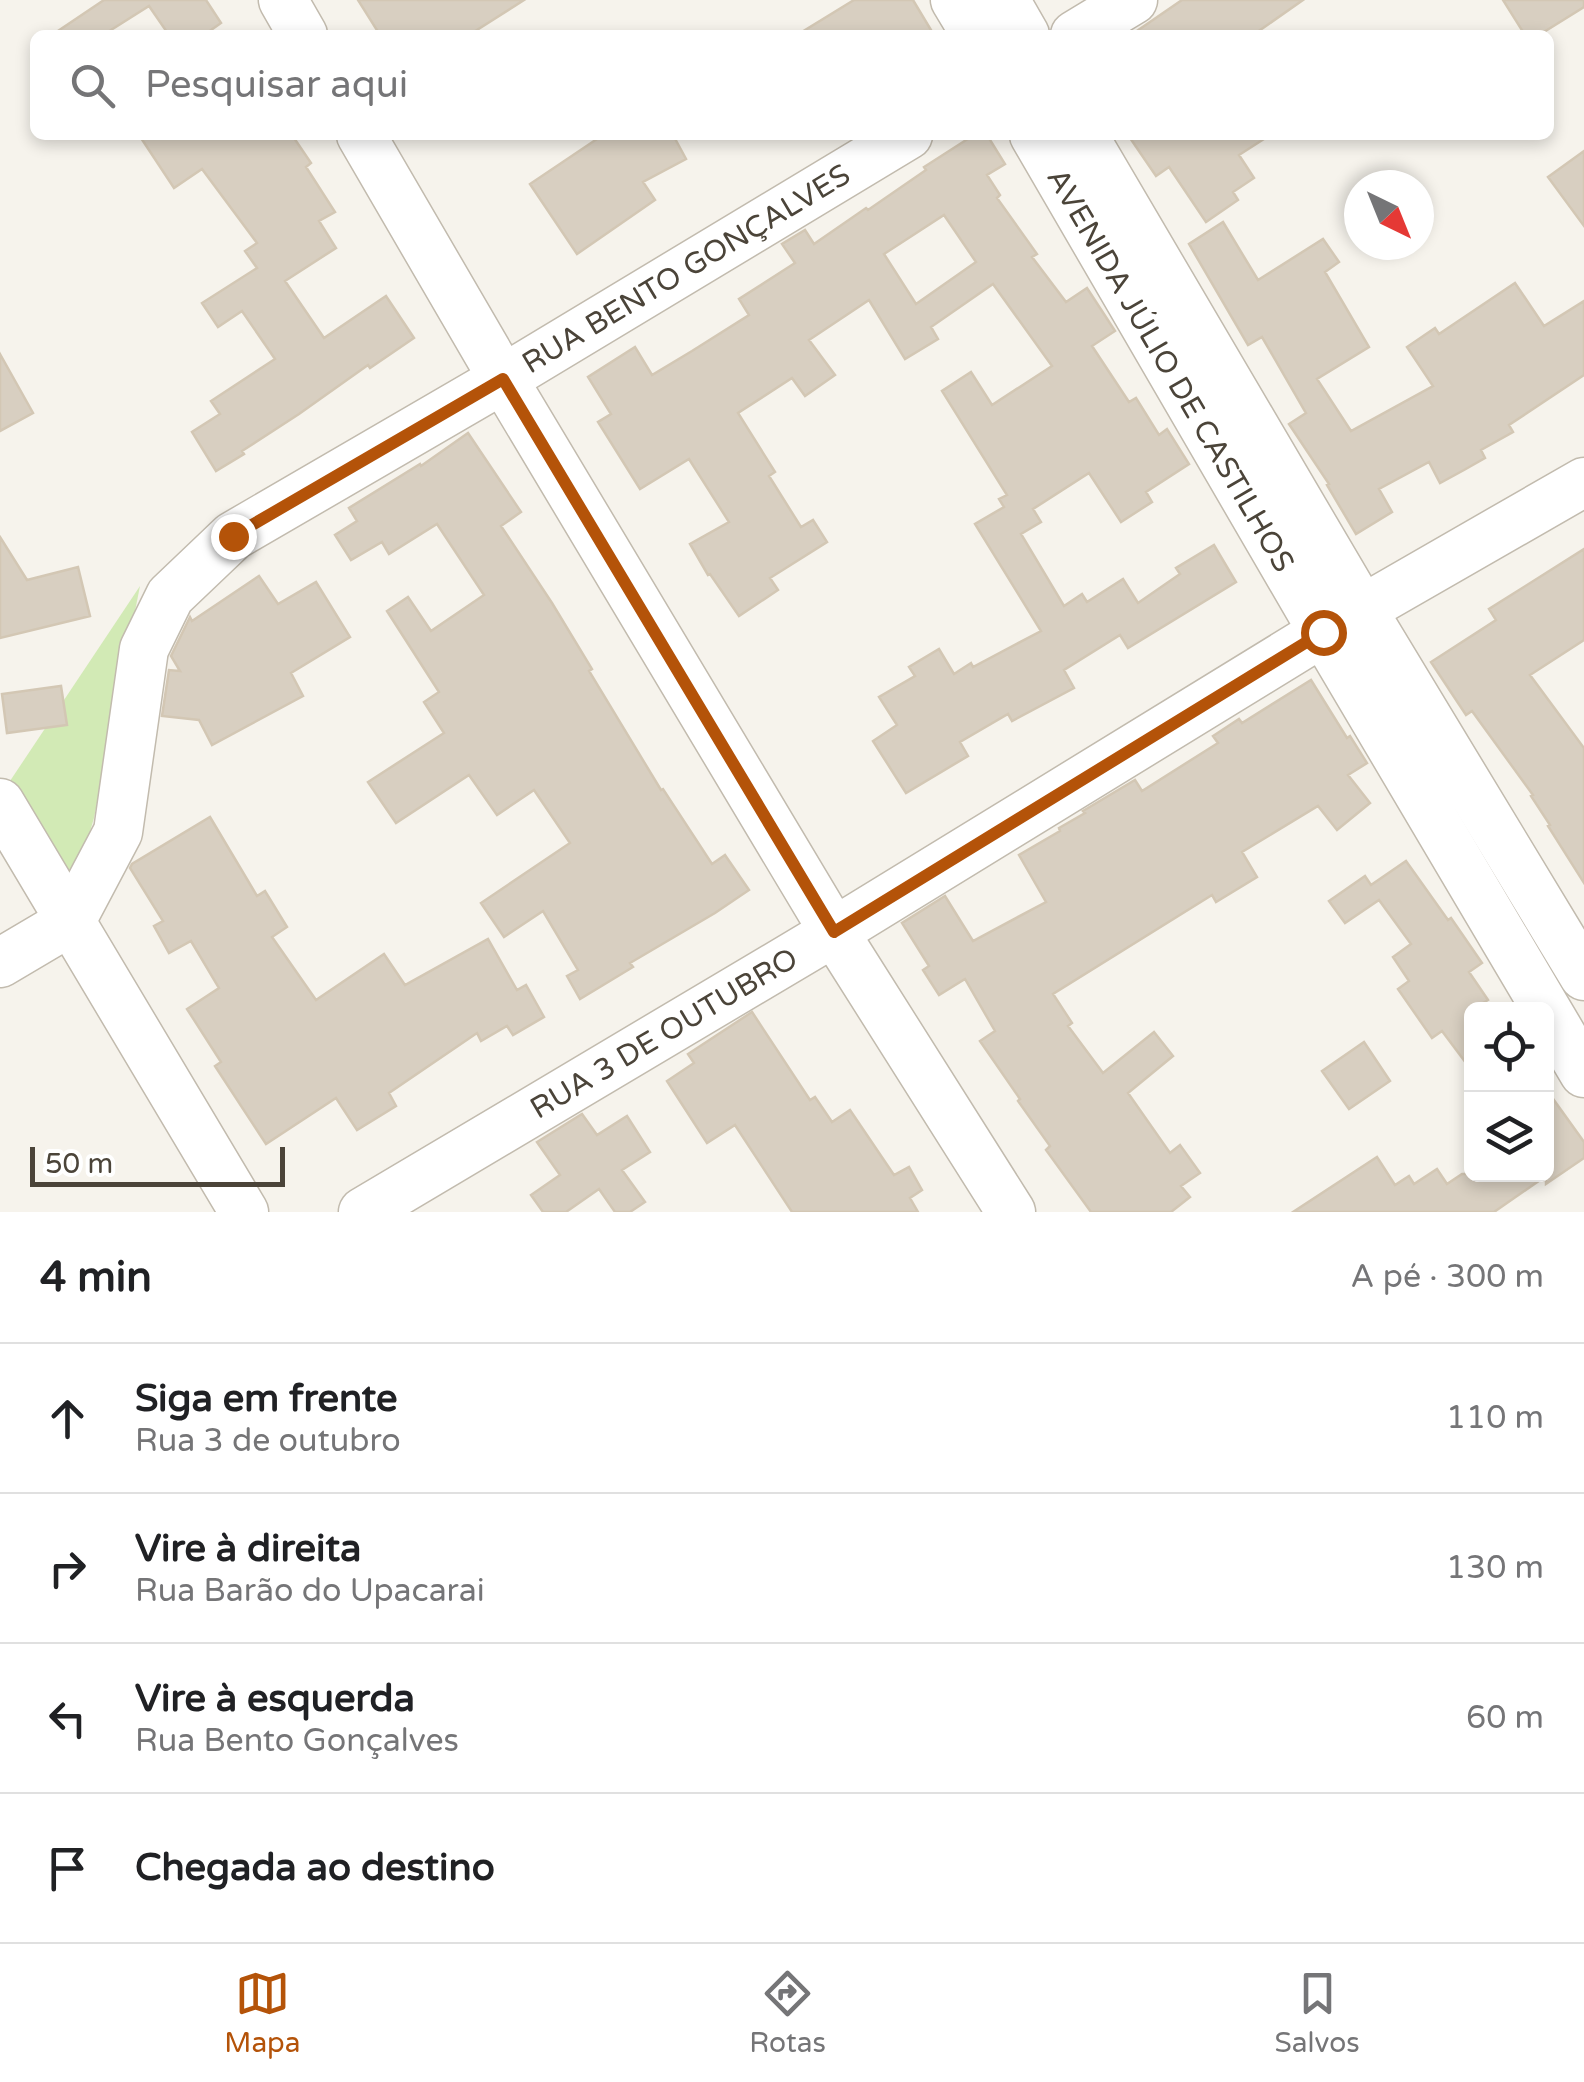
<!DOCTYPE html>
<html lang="pt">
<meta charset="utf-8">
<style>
:root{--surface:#fff;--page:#f6f6f6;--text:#202124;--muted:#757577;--line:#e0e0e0;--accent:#b45309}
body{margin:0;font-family:"Varela Round",sans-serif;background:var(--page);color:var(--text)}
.controls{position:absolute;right:30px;bottom:30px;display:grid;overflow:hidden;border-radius:15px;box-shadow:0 5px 15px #0003}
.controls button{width:90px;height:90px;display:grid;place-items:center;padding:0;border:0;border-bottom:2px solid var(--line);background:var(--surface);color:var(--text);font:50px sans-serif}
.compass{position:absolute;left:1344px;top:170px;width:90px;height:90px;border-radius:50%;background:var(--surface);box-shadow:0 5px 15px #0003;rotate:137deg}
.scale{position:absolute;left:30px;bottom:25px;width:255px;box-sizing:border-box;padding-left:10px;border:5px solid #4b4439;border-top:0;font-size:28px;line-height:35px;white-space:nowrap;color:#4b4439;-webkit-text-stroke:8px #fff;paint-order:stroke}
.stop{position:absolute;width:30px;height:30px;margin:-22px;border:8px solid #b45309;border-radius:50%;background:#fff}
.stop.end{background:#b45309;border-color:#fff;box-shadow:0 2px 10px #0008}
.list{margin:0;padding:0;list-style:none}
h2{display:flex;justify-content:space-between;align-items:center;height:130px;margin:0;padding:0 40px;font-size:42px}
h2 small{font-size:32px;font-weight:400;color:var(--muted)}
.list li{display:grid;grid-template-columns:65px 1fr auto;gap:30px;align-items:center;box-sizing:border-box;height:150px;padding:0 40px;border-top:2px solid var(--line)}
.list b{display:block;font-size:38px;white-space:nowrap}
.list p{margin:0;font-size:32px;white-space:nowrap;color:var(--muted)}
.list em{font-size:32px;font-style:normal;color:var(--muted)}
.icon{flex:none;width:55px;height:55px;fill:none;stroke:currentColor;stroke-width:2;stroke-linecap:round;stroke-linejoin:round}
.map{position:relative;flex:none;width:1584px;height:1212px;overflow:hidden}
.search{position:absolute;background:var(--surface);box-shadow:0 5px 15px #0003;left:30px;right:30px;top:30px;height:110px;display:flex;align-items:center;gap:25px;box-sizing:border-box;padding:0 35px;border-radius:15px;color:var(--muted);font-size:38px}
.sheet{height:730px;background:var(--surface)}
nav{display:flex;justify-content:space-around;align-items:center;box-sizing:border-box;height:140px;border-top:2px solid var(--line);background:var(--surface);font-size:28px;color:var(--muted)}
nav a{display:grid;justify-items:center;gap:5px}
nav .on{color:var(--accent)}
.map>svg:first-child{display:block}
.green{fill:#d2eab5}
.building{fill:#d8cfc1;stroke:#d3c7b4;stroke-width:2.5;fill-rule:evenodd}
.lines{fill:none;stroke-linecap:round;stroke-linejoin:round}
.minor-casing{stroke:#c2bbae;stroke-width:51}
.minor{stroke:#fff;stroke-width:48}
.route{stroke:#b45309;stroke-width:12}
.labels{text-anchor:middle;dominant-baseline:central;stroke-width:9;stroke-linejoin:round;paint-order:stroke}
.street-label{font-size:30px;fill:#4b4439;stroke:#fff}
</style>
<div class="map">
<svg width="1584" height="1212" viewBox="0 0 1584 1212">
<rect width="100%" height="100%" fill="#f6f3ec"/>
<path class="green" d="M140,586L94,818L73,889L6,787Z"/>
<path class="building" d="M104,0H206L221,23L204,35H169L149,6L103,35H52Z
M358,0H524L469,35H380Z
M854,0H913L934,35H797Z
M1182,0H1303L1253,35H1131Z
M1503,0H1584V7L1539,35H1525Z
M139,135H292L311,163L306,167L335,212L319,221L336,248L285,281L324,338L386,296L414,338L370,368L368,365L299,414L242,451L244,454L216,471L192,432L220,414L211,401L275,359L242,311L218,327L202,303L257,268L245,251L257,243L202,169L174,188Z
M603,135H673L686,159L643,182L655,200L577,254L530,184Z
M974,135H987L1005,164L987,175L1000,195L997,198L1037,254L1032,257L1066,302L1087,288L1115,331L1092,346L1129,402L1136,398L1159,435L1167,429L1189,464L1146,492L1152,502L1121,522L1089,473L1033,509L1041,522L1021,534L1064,606L1082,594L1087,602L1123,579L1138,603L1180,574L1176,568L1214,545L1236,582L1128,648L1120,635L1064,670L1074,688L1012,721L1008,714L960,742L968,756L906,793L873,741L897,725L879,697L915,676L909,667L939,649L954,674L971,663L973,667L1041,631L975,524L1004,507L999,499L1007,495L942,391L971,372L992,405L1052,366L993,284L931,327L938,339L905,359L869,300L809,340L835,375L805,396L792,378L738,413L775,472L769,476L801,527L813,520L827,542L770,578L778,590L739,616L710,574L708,575L690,544L729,522L689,459L640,489L598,422L611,414L588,377L635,347L652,375L692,351L749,315L739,299L795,263L782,244L805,230L814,244L866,208L868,210L926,170L924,167ZM944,215L976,262L916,304L884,254Z
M1128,135H1270L1239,155L1254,178L1233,192L1238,200L1206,222L1169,167L1156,176Z
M1584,151V226L1548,177Z
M1223,222L1258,280L1323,239L1339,262L1325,272L1369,347L1317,379L1351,431L1433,386L1407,347L1435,328L1439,334L1515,283L1544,326L1584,301V375L1509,425L1513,432L1481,450L1485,458L1464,470L1440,483L1429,462L1379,489L1392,512L1356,534L1327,485L1329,484L1289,424L1306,413L1262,337L1248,345L1189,244Z
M0,354L33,413L0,431Z
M468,433L521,512L501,526L552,603L592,669L589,671L661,790L663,789L712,864L725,855L749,890L715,913L630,963L633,967L580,999L567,976L578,970L543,911L504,937L481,903L570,843L534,790L497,815L469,775L396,823L368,782L444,733L424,702L439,692L387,611L408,597L431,631L484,595L437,524L389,554L382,542L351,560L335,535L357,521L349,508L420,464L421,466Z
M0,537L27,580L78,567L90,616L0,638Z
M1584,549V640L1530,675L1584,748V883L1548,826L1550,825L1531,796L1533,795L1472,711L1466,715L1431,662L1496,620L1489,609Z
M259,576L278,604L316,582L350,637L291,673L303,696L212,745L199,720L162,716L169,670L180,671L171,656L190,617L192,621Z
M1311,680L1347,738L1350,736L1367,763L1348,775L1370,803L1337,830L1318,806L1242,852L1257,877L1216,902L1212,895L1053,994L1072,1023L1068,1026L1103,1073L1154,1032L1173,1056L1128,1093L1170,1153L1180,1145L1200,1173L1181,1186L1190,1197L1171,1212H1091L1046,1150L1050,1146L1018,1101L1020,1099L980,1041L995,1031L965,979L939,995L923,970L929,966L902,923L945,896L973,941L1046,902L1019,855L1060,831L1059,828L1085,813L1083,811L1135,780L1142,791L1218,743L1213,736L1239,719L1242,723Z
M61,686L67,725L7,733L2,694Z
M210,817L257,896L265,891L287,927L272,937L316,1000L384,954L405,985L488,939L517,990L526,985L544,1017L513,1035L507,1026L481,1041L477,1033L389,1093L396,1106L357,1130L336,1098L266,1144L215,1066L221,1062L187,1009L219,988L191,941L169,953L154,926L163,921L130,868L132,864Z
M1406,861L1448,920L1451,918L1482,963L1469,972L1488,1000L1472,1010V1071L1442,1031L1432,1038L1398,989L1409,981L1393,957L1411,944L1379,900L1345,923L1329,901L1365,876L1371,885Z
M752,1012L810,1100L815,1097L832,1122L850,1110L894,1175L909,1167L922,1190L910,1198L918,1212H792L735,1125L707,1143L667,1081L694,1063L688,1054Z
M1364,1042L1390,1081L1349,1109L1322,1071Z
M1546,1089L1584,1142V1158L1546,1184V1176L1494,1212H1293L1377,1157L1395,1185L1409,1176L1414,1184L1437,1169L1447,1184L1462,1174H1546Z
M582,1114L597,1135L627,1116L650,1152L622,1170L645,1202L630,1212H615L599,1189L566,1212H543L531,1195L560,1175L537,1142Z"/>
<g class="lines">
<defs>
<g id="minor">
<path d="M283,0L303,35"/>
<path d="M955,0L976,35"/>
<path d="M1005,0L1025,35"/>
<path d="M1075,35L1133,0"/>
<path d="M361,135L503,379L834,932L1011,1212"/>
<path id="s1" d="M1034,135L1323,632L1584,1073"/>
<path d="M1083,135L1363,611L1584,976"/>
<path d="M0,803L244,1212"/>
<path id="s2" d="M0,963L71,921L118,832L144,649L170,596L233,536L503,379L908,135"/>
<path id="s3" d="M363,1212L834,932L1323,632L1584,482"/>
</g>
</defs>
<use href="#minor" class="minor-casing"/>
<use href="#minor" class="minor"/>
</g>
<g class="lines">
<path class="route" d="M233,536L503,379L834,932L1323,632"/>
</g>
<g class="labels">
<g class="street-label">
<text stroke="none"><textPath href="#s2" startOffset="1040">RUA BENTO GONÇALVES</textPath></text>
<text stroke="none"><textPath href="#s1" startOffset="272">AVENIDA JÚLIO DE CASTILHOS</textPath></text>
<text stroke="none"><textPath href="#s3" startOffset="350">RUA 3 DE OUTUBRO</textPath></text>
</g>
</g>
</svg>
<div class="controls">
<button><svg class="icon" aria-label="locate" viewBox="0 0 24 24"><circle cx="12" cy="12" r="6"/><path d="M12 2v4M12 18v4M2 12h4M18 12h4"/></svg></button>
<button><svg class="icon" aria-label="layers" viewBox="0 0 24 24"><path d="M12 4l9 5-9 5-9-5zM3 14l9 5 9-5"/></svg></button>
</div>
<svg class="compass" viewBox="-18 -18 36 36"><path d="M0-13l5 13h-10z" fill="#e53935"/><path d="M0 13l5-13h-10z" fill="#757577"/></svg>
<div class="scale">50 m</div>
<div class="stop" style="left:1323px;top:632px"></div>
<div class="stop end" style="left:233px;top:536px"></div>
<div class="search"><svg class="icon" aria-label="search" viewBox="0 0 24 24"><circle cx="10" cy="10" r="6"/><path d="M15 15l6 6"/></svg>Pesquisar aqui</div>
</div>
<section class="sheet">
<h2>4 min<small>A pé · 300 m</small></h2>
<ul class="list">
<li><svg class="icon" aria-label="ahead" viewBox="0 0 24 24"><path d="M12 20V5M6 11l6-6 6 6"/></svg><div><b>Siga em frente</b><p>Rua 3 de outubro</p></div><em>110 m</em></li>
<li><svg class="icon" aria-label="right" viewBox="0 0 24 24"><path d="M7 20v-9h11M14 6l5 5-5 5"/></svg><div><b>Vire à direita</b><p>Rua Barão do Upacarai</p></div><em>130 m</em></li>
<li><svg class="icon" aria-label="left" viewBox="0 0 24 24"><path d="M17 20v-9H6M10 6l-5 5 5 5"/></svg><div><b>Vire à esquerda</b><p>Rua Bento Gonçalves</p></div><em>60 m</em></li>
<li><svg class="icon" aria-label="arrive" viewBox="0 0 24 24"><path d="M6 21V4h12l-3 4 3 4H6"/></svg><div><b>Chegada ao destino</b></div></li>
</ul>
</section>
<nav>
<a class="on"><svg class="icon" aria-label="map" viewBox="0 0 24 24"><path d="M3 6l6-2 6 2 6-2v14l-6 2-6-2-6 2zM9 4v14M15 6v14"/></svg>Mapa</a>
<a><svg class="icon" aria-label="directions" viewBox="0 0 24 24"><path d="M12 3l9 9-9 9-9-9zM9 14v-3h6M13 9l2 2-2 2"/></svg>Rotas</a>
<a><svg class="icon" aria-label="saved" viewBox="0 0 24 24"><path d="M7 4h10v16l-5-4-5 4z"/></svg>Salvos</a>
</nav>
